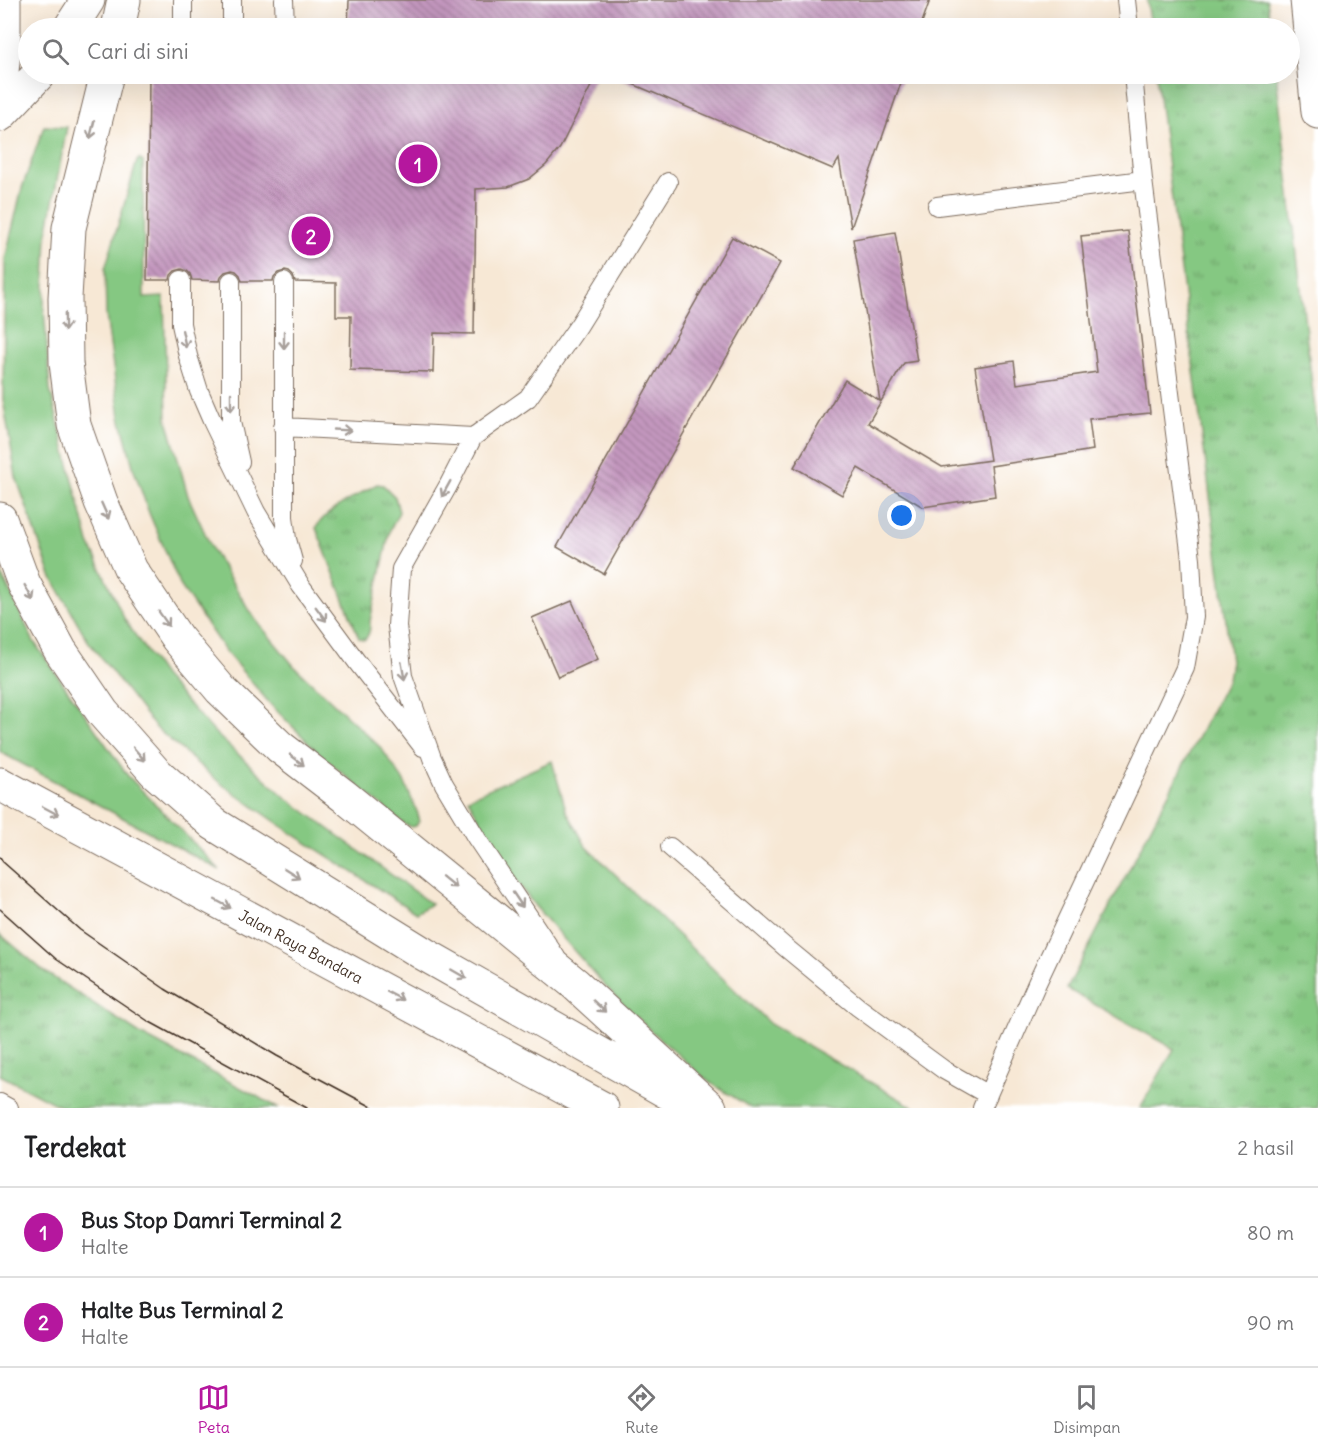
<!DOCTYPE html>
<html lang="id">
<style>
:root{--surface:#fff;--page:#f6f6f6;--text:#202124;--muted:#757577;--line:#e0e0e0;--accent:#b5179e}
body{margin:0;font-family:Delius,sans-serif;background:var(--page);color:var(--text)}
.you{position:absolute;left:902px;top:516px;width:21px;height:21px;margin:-15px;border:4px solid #fff;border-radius:50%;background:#1a73e8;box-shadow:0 0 0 9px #1a73e833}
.badge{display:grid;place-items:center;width:39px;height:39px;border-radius:50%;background:var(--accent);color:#fff;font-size:20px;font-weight:700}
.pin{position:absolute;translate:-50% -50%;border:3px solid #fff;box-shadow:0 2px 6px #0006}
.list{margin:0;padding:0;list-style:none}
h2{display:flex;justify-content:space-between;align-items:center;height:78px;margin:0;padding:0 24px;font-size:26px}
h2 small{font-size:20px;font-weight:400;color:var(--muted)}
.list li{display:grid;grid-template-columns:39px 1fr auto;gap:18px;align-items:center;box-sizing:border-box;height:90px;padding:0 24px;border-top:2px solid var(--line)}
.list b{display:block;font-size:22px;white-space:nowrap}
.list p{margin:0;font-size:20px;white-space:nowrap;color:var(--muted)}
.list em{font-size:20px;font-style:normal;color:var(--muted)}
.icon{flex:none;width:33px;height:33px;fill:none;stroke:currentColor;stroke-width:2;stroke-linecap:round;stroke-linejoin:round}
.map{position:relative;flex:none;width:1318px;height:1108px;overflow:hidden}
.search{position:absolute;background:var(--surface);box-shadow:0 6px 24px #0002;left:18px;right:18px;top:18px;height:66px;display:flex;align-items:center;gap:15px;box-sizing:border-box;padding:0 21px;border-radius:33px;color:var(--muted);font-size:22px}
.sheet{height:258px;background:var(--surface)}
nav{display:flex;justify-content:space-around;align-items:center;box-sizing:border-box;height:84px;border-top:2px solid var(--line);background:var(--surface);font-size:16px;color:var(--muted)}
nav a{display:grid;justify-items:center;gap:3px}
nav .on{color:var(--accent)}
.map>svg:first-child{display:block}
.grass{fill:url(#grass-tufts);stroke:#607950;stroke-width:1.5}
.garden{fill:#85c882;stroke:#607950;stroke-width:1.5}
.building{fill:url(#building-back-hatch)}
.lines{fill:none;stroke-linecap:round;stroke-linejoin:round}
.service-casing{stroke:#7d6c5e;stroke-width:20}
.minor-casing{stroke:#7d6c5e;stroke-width:35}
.tertiary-casing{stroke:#7d6c5e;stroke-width:35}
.primary-casing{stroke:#7d6c5e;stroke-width:35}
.service{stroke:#fff;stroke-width:18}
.minor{stroke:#fff;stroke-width:33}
.tertiary{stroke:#fff;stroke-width:33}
.primary{stroke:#fff;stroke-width:33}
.tram{stroke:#3b2a1e;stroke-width:1.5}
.oneway{stroke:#a79f9a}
.labels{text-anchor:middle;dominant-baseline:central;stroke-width:4.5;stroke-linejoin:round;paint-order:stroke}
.street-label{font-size:15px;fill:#3b2a1e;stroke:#fff}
</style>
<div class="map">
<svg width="1318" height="1108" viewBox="0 0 1318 1108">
<defs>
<pattern id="grass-tufts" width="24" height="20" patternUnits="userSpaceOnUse" patternTransform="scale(1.5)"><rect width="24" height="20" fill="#85c882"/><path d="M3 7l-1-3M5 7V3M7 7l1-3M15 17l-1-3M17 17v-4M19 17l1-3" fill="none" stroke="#6ea36a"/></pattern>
<pattern id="building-back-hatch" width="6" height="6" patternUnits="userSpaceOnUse" patternTransform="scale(1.5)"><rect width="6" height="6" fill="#c498bf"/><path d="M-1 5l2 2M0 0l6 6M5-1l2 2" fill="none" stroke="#a07c9b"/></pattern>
</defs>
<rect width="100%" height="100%" fill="#fff"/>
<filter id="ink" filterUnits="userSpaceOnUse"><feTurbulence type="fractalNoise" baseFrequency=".0167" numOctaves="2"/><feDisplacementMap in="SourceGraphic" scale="12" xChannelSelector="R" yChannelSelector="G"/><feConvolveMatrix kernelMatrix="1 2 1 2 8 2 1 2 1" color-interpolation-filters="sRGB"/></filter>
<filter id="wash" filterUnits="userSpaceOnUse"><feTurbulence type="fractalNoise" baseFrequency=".008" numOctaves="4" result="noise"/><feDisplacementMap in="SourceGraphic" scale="24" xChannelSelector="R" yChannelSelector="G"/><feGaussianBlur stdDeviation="1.35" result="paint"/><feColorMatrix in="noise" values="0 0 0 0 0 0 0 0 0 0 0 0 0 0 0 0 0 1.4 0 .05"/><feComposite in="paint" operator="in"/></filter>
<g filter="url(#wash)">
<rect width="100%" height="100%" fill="#f7e8d5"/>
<path class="grass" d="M1147,0H1267L1271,28H1151Z
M1156,74H1276L1318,436V1108H1140L1174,1049L1067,989L1228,679L1231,661Z
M377,484L383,485L395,497L399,512L390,530L370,621C370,629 370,635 364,640L359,638L316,528C325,510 359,495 377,484Z
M0,934L45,972L140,1034L279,1108H63L0,1075Z"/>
<path class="garden" d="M44,126L67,127L47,234L44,308L50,390L89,543L125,620L163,676L217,735L284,796L431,904L416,913L293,834L220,783L155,727L88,641L51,576L16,477L3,399L5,259L22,188Z
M139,159L143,162L144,298L164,297L167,419L188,496L214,553L255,619L294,666L381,748L404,781L418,814L419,821L416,826L411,827L403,823L322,756L271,705L225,651L180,585L149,513L134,470L120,417L106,315L105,269L137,161Z
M0,571L34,642L128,776L220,870L0,752Z
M552,761L566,810L586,846L770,1024L915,1108H751L709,1082L652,1032L604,985L535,906L504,865L468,798Z"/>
<g id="blocks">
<path class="building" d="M349,0H930L920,28H348Z
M149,74H597L560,148L546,165L529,179L508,187L476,189L474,334L434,333L433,372L350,370L351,316H336V283L295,282L293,276L289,272L285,271L278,273L274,277L273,281H242L240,275L236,271L232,270L225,272L221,276L220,281L192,280L190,274L187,271L182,269L175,271L171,275L170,280H147Z
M609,74H904L851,228L839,159L833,169Z
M1128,231L1150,413L1089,419L1093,450L991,466L995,496L923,507L858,468L842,495L794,467L845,380L880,401L853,239L895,232L917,361L904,363L868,423L942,467L990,460L975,367L1014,361L1017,384L1097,372L1081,236Z
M732,237L780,263L604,574L557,547Z
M572,601L598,659L558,677L532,618Z"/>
</g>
</g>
<g filter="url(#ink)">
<use href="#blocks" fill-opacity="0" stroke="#7d6c5e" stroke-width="1.5"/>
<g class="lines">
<defs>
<path id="service" d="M183,0V28
M284,0L285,28
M1126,0L1129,28
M232,28V0
M1133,74L1143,180
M937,206L1143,180L1191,559L1194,617L1185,668L1037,983L982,1108
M181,280V324L188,356L199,391L212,421L256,512L301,586L357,662L423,747
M231,281V422L240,462
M284,282V517L287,539L293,561
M283,427L473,437
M670,847L785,947L858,1007L944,1070L988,1095
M556,957L477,839L444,784L432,758L403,676L397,626L401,569L448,486L473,437L528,398L579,325L668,182
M0,1103L9,1108"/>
<path id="minor" d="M1307,0L1318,112"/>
<path id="tertiary" d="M70,28L88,0
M118,28L124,0
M107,74L69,228L65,298L66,363L74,425L101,502L131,570L177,638L221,690L280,747L344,796L574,983L710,1108
M0,90L4,53V0
M0,115L39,74
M0,519L24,584L60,650L103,713L155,772L214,824L424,954L683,1101"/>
<g id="primary">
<path id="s1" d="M0,784L602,1108"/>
</g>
</defs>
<use href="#service" class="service-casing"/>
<use href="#minor" class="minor-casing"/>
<use href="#tertiary" class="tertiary-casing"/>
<use href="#primary" class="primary-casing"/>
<use href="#service" class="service"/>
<use href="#minor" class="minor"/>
<use href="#tertiary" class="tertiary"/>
<use href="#primary" class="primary"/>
<path class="tram" d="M0,857L3,862L80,930L165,989L277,1056L374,1108
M0,909L56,959L148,1021L307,1108"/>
</g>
<defs><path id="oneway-shaft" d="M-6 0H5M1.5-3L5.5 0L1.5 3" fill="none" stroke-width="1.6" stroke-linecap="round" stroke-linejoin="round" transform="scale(1.5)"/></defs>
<g class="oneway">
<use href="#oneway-shaft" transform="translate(92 130) rotate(104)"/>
<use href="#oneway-shaft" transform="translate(65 322) rotate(89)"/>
<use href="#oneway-shaft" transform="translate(184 339) rotate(78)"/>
<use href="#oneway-shaft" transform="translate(284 340) rotate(90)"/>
<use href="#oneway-shaft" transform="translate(231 402) rotate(90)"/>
<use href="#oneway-shaft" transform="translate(342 430) rotate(3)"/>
<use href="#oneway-shaft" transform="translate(446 489) rotate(119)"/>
<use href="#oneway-shaft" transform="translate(105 511) rotate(66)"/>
<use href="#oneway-shaft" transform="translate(29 593) rotate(61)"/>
<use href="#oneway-shaft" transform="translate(321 614) rotate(54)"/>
<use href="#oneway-shaft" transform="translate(164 619) rotate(55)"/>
<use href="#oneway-shaft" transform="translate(403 671) rotate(80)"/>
<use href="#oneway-shaft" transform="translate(139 754) rotate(49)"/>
<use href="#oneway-shaft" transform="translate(297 760) rotate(38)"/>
<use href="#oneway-shaft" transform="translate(51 811) rotate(28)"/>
<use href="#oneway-shaft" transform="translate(292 873) rotate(32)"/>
<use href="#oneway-shaft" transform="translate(449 882) rotate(39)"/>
<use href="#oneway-shaft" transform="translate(518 900) rotate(56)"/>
<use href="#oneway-shaft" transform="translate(223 904) rotate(28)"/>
<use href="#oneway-shaft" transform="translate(459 974) rotate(30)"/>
<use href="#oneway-shaft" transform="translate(395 996) rotate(28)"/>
<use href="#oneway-shaft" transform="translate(599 1006) rotate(43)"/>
</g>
</g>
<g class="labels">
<g class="street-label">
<text stroke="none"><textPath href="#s1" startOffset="342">Jalan Raya Bandara</textPath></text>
</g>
</g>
</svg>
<div class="you"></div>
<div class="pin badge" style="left:418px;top:164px">1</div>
<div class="pin badge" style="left:311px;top:236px">2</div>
<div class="search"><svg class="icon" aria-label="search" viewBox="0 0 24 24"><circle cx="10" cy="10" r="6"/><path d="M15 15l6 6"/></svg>Cari di sini</div>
</div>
<section class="sheet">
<h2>Terdekat<small>2 hasil</small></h2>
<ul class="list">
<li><span class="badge">1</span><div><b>Bus Stop Damri Terminal 2</b><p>Halte</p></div><em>80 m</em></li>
<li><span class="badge">2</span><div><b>Halte Bus Terminal 2</b><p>Halte</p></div><em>90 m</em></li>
</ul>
</section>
<nav>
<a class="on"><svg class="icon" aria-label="map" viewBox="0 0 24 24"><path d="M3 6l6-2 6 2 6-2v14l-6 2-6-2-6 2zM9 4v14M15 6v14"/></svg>Peta</a>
<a><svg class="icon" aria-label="directions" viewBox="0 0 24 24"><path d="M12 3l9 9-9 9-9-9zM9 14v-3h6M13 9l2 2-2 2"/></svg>Rute</a>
<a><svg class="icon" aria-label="saved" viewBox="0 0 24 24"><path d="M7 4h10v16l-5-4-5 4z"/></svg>Disimpan</a>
</nav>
